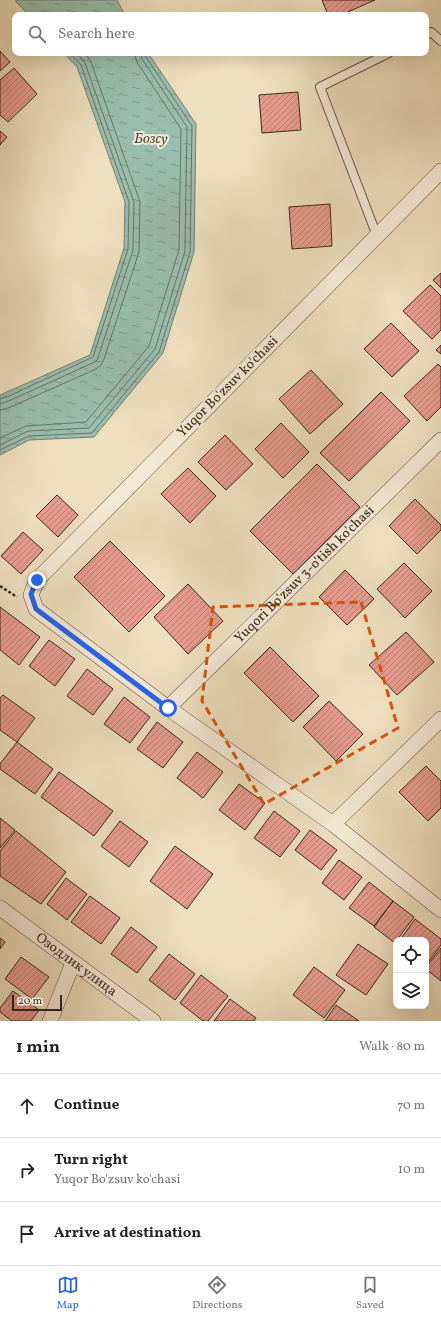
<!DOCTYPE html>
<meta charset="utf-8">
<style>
:root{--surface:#fff;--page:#f6f6f6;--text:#222;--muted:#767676;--line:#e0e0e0;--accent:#2563eb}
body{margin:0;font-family:Vollkorn,serif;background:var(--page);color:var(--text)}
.controls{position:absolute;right:12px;bottom:12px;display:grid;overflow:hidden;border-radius:8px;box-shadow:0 4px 16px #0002}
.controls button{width:36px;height:36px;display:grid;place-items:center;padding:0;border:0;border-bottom:1px solid var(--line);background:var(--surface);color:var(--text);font:20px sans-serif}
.scale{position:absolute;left:12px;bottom:10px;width:50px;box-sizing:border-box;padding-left:4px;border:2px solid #39271e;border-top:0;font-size:11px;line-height:14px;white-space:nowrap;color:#39271e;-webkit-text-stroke:3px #f4ead5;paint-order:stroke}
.stop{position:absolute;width:12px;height:12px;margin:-9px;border:3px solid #2563eb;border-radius:50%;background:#fff}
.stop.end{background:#2563eb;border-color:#fff;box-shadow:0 1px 4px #0008}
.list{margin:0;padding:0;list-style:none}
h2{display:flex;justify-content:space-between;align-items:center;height:52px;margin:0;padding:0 16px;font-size:17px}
h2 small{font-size:13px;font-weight:400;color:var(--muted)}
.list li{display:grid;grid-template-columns:26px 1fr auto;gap:12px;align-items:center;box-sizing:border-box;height:64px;padding:0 16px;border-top:1px solid var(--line)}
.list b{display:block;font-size:15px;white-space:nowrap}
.list p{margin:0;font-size:13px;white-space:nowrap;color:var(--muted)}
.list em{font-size:13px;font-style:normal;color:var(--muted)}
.icon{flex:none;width:22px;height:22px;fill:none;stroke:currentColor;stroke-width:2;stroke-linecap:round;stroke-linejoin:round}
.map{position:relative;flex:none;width:441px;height:1021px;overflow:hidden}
.search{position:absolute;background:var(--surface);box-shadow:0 4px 16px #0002;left:12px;right:12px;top:12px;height:44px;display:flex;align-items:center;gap:10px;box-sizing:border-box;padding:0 14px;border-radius:8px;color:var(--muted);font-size:15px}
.sheet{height:244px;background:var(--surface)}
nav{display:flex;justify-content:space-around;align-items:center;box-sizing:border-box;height:56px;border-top:1px solid var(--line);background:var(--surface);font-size:11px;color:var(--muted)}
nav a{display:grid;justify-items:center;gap:2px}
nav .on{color:var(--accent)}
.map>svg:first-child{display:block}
.water{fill:url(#water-ripples);stroke:#738174}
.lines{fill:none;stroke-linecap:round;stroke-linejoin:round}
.shore{stroke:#697266;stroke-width:1}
.building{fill:url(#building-hatch);stroke:#39271e}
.service-casing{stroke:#665546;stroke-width:10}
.minor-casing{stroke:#665546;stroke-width:16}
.path{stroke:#39271e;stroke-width:2.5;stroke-dasharray:3 2;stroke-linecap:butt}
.service{stroke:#f4ead5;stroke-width:8}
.minor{stroke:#f4ead5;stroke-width:15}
.route{stroke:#2563eb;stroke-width:5}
.marked{fill:none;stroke:#d6540e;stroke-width:3;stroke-dasharray:8 5;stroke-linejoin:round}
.labels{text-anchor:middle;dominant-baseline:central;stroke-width:4;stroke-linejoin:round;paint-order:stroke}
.street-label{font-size:14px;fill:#39271e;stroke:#f4ead5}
.water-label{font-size:15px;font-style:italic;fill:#514c42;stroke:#f4ead5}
</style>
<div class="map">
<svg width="441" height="1021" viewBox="0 0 441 1021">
<defs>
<pattern id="water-ripples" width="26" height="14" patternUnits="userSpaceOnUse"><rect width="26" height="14" fill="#99bdae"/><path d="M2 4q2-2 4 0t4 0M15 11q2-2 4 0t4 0" fill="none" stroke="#7e9a8d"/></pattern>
<pattern id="building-hatch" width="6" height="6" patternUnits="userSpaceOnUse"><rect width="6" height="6" fill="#e79c8f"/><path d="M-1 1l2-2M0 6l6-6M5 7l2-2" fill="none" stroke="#bc7f74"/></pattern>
</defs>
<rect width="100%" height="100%" fill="#eedfbe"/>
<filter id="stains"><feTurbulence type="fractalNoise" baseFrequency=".005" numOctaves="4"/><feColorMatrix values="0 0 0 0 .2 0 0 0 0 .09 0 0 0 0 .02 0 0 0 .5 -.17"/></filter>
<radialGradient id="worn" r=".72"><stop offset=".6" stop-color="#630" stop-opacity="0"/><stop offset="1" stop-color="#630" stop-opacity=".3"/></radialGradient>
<path class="water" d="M16,0H117L125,15H29L16,2Z
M64,53H148L196,124L194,252L163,353L94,437L29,440L0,455V395L90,355L124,248L125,202L77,67Z"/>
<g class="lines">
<path class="shore" d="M0,399L9,396L93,357L128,249L129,202L81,65L70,53
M0,404L11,400L97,361L133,250L134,202L85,63L77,53
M0,410L5,409L13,406L96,369L101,365L104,359L139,252L140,202L91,62L85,53
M0,438L26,426L86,422L149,346L179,250L181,129L137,62L134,53
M0,445L28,431L89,428L155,349L185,251L187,127L142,59L140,53
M0,450L29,436L92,433L159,352L190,252L192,126L146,57L145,53"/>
</g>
<path class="building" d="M322,0H375L341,15H328Z
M0,51L10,62L0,71Z
M14,68L37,94L8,122L0,115V80Z
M298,92L301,130L262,133L259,95Z
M0,131L7,137L0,145Z
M330,204L332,246L292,249L289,207Z
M441,273V288L433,280Z
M430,285L441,296V330L432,339L403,311Z
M391,323L419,351L392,377L364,349Z
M441,345V354L436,350Z
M438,364L441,367V407L427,421L404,396Z
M311,370L343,404L310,434L279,399Z
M381,392L410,421L349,481L320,453Z
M281,423L309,452L283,478L255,449Z
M225,435L253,464L226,490L198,462Z
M317,464L360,507L293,574L250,531Z
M188,468L216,496L190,523L161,494Z
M57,495L78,515L58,537L36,516Z
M415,499L441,525V530L417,554L389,526Z
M23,532L43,550L21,574L1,556Z
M110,541L165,596L129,632L74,577Z
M404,563L432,591L405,618L377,589Z
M345,570L374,599L347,625L319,597Z
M188,584L223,621L188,654L154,617Z
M0,607L40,637L19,665L0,650Z
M406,632L434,662L397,695L369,665Z
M49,640L75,659L55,686L29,666Z
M270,647L319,696L293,722L244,673Z
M87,669L113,689L93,715L67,696Z
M3,695L35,718L17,742L0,730V698Z
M124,697L150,717L130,743L104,724Z
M329,701L363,734L336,761L303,727Z
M157,722L183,742L163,768L137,749Z
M17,742L53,769L35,794L0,769V764Z
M197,752L223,772L203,798L177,778Z
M426,766L441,781V808L428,821L399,792Z
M59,772L113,811L94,836L41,797Z
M239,784L265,803L245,830L219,810Z
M274,811L300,831L280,857L254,838Z
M0,818L15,830L0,848Z
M120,821L148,842L129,867L101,846Z
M310,830L337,850L321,870L295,850Z
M16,831L66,872L41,904L0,876V851Z
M175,846L213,874L187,909L150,881Z
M339,860L362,877L344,900L322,883Z
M66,878L87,894L67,920L47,904Z
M369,882L393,901L374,926L349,908Z
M90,896L120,918L101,944L71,922Z
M393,901L414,917L397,940H396L395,943L374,927Z
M415,919L441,939V945L426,965V940H400Z
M131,927L157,947L137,973L111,954Z
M0,938L5,942L0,949Z
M358,944L388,964L366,995L336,975Z
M441,948V981L426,969V967Z
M169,954L195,974L175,1000L149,980Z
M21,957L49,977L32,999L5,979Z
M314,967L345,990L324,1018L293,995Z
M201,975L228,996L208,1021H203L180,1003Z
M13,991L39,1010L31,1021H12L0,1012V1008Z
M230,999L256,1018L254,1021H214Z
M336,1005L359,1021H325Z"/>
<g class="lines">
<defs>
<path id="service" d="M426,35L431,32L441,41
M377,236L320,87L389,53"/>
<g id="minor">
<path d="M441,171L37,580L31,595L36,609L168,708L333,824L441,910"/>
<path id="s1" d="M168,708L441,440"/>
<path d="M333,824L441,719"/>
<path id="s2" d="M0,908L153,1021"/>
<path d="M50,1021L73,963"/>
</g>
</defs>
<use href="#service" class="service-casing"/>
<use href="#minor" class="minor-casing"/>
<path class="path" d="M0,586L17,597"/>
<use href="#service" class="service"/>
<use href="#minor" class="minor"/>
</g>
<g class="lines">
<path class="route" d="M37,580L31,594L36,609L168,708"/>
</g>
<path class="marked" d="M361,602L398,728L264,804L202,701L213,607Z"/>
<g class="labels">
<g class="street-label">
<text transform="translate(228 387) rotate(-45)">Yuqor Bo'zsuv ko'chasi</text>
<text stroke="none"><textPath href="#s1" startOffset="191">Yuqori Bo'zsuv 3-o'tish ko'chasi</textPath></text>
<text stroke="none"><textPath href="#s2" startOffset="95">Озодлик улица</textPath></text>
</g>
<g class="water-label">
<text x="151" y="139">Бозсу</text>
</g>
</g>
<rect width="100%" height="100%" filter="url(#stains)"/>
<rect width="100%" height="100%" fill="url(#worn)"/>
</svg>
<div class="controls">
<button><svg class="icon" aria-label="locate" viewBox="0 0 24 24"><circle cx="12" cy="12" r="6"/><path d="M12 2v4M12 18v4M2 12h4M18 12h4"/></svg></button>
<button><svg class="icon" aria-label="layers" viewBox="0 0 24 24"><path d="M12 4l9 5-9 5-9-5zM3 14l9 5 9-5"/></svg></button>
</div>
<div class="scale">20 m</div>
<div class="stop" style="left:168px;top:708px"></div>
<div class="stop end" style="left:37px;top:580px"></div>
<div class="search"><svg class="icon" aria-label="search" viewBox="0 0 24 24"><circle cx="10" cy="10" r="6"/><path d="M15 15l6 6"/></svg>Search here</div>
</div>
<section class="sheet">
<h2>1 min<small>Walk · 80 m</small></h2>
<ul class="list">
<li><svg class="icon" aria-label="ahead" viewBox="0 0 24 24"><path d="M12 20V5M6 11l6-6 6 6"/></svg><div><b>Continue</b></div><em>70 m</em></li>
<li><svg class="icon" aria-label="right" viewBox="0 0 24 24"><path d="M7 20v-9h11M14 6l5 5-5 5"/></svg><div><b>Turn right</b><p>Yuqor Bo'zsuv ko'chasi</p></div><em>10 m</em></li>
<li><svg class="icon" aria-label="arrive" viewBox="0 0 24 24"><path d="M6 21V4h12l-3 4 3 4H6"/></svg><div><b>Arrive at destination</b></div></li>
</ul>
</section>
<nav>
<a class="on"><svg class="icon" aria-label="map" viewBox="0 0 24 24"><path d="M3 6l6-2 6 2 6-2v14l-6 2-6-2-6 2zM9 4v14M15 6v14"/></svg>Map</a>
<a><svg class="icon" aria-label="directions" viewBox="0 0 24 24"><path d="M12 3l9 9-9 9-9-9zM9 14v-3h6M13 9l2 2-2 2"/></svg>Directions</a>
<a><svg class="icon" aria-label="saved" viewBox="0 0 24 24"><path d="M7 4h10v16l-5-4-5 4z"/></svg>Saved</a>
</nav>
